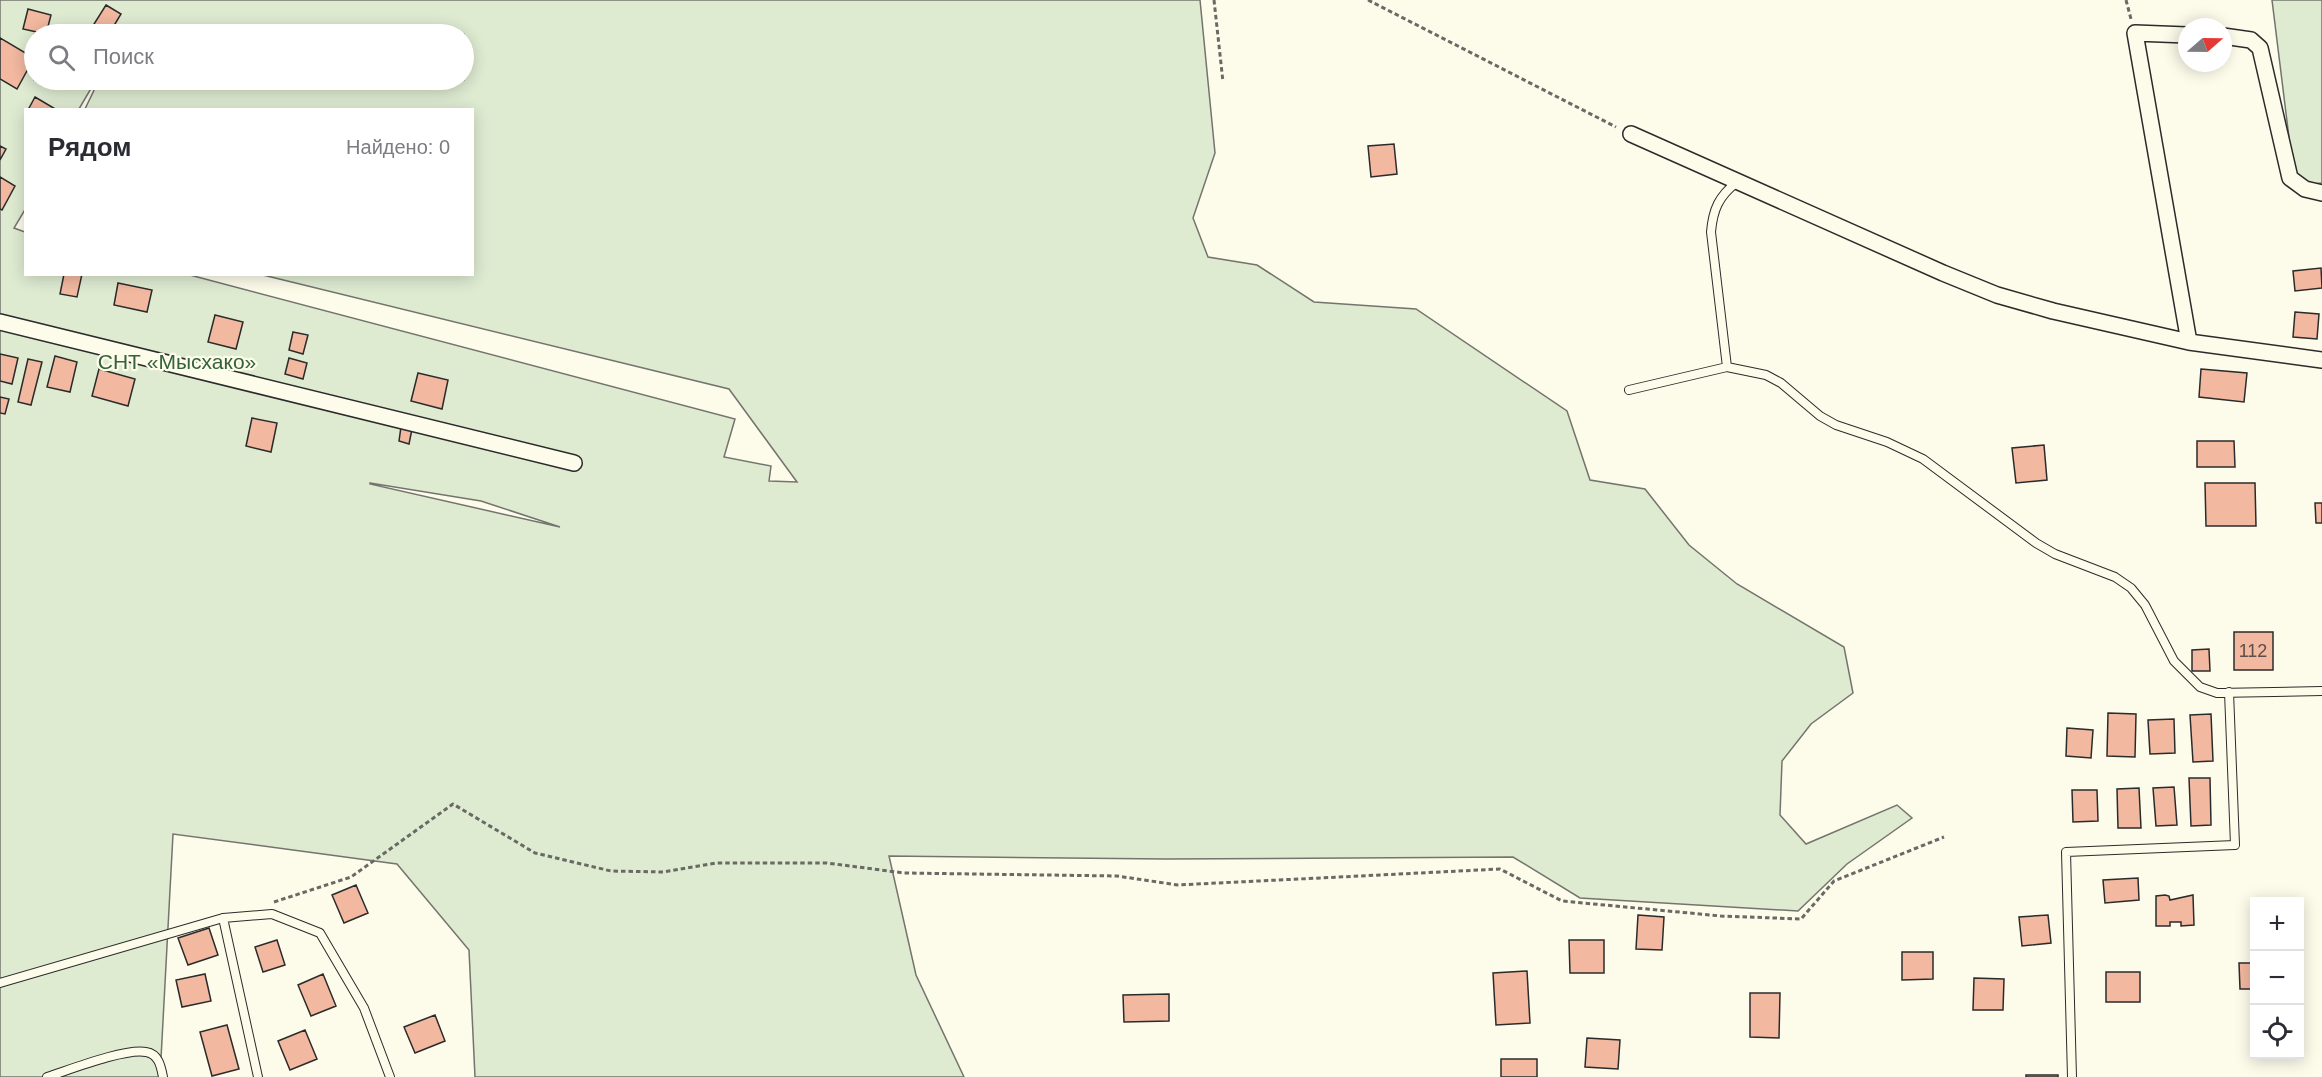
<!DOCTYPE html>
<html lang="ru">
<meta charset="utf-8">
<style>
:root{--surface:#fff;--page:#f7f7f7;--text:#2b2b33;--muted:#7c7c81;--line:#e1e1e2}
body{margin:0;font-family:Helvetica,sans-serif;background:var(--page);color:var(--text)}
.controls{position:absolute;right:18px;bottom:18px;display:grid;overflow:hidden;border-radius:0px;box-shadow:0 3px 15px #0003}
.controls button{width:54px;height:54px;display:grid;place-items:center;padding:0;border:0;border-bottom:2px solid var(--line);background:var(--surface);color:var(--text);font:30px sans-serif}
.compass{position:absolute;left:2178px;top:18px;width:54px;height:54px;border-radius:50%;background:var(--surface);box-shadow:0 3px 15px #0003;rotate:70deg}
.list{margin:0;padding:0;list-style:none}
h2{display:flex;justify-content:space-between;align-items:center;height:78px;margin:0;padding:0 24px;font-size:26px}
h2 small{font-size:20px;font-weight:400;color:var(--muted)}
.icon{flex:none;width:33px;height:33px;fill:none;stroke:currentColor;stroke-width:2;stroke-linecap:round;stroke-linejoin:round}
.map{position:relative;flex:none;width:2322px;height:1077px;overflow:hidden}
.search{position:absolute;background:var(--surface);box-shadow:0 3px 15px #0003;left:24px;top:24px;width:450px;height:66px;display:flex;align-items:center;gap:15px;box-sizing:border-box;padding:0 21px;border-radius:33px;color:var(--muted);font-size:22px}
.panel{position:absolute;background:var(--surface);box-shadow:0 3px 15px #0003;left:24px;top:108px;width:450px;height:168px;border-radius:0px}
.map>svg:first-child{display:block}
.green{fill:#deebd1;stroke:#74746e;stroke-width:1.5;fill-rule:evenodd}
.building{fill:#f2b8a0;stroke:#2b2b2b;stroke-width:1.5}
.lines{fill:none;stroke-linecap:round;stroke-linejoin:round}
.service-casing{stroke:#2b2b2b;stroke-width:10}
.minor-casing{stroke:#2b2b2b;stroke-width:18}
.path{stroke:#6a6964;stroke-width:3;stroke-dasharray:4.5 3;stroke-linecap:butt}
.service{stroke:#fdfbea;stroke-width:8}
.minor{stroke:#fdfbea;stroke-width:15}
.labels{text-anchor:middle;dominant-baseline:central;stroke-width:4.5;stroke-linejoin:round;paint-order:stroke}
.number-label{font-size:18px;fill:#5d4e48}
.park-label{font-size:21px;fill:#34623c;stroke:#fdfbea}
</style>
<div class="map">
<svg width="2322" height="1077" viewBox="0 0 2322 1077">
<rect width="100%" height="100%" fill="#fdfbea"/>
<path class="green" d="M0,0H1200L1215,153L1193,218L1208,257L1257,265L1314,302L1416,309L1567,411L1590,480L1645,489L1689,545L1737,584L1844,647L1853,693L1811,724L1782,761L1780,815L1806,844L1897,805L1912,818L1847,864L1798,911L1580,898L1513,857L1166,859L889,856L916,975L964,1077H475L469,950L397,864L173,834L160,1077H0ZM122,30L121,34H464V80H99L85,109L472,110V274L263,275L729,389L797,482L769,481L771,466L724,457L735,419L190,275L26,274L25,232L14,228L26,208V110L79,109L96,80H34V34H119ZM370,483L481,501L560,527L370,484Z
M2272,0H2322V183L2295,186Z"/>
<path class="building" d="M106,5L121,14L109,34L94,24Z
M28,9L51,15L46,34L23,29Z
M0,38L34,58L17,89L0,79Z
M35,97L57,110H28Z
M1394,144L1397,174L1371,177L1368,146Z
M0,146L6,149L0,160Z
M0,177L15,186L2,210L0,209Z
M2321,268L2322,288L2295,291L2293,271Z
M64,274H82L77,297L60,294Z
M118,283L152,290L147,312L114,305Z
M2295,312L2319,314L2317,339L2293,337Z
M215,315L243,322L236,349L208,342Z
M293,332L308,335L303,354L289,350Z
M0,354L18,358L12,384L0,381Z
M55,356L77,362L70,392L47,387Z
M289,358L307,363L303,379L285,374Z
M28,359L42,362L31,405L18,402Z
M99,369L135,379L128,406L92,396Z
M2201,369L2247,373L2244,402L2199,397Z
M418,373L448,380L442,409L411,401Z
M0,397L9,399L5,414L0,413Z
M252,418L277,423L271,452L246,446Z
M401,427L412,429L409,444L399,441Z
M2197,441H2234L2235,467H2197Z
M2044,445L2047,480L2016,483L2012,448Z
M2205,483H2255L2256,526H2206Z
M2315,503H2322V523H2316Z
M2234,632H2273V670H2234Z
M2209,649L2210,671H2192V650Z
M2108,713L2136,714L2135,757L2107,756Z
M2211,714L2213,761L2193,762L2190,715Z
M2174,719L2175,753L2150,754L2148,720Z
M2067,728L2093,730L2091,758L2066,756Z
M2189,778H2210L2211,825L2191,826Z
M2174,787L2177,825L2156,826L2153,788Z
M2139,788L2141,828H2118L2117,789Z
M2072,790H2097L2098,821L2073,822Z
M2138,878L2139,900L2105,903L2103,880Z
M356,885L368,913L344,923L332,895Z
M2165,895L2169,896L2170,900L2193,895L2194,925L2181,926V922H2170V926H2156V896Z
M1638,915L1664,917L1662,950L1636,949Z
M2048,915L2051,943L2022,946L2019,917Z
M209,928L218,955L188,965L178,938Z
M277,940L285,965L263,972L255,947Z
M1569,940H1604V973H1570Z
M1902,952H1933V979L1902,980Z
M2239,963H2254V989H2240Z
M1527,971L1530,1023L1496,1025L1493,973Z
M2106,972H2140V1002H2106Z
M205,974L211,1001L182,1007L176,980Z
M323,974L336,1006L311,1016L298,985Z
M1974,978L2004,979L2003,1010H1973Z
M1750,993H1780L1779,1038L1750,1037Z
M1169,994V1021L1124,1022L1123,995Z
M435,1015L445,1041L415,1053L404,1027Z
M227,1025L239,1069L212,1076L200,1032Z
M305,1030L317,1059L290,1070L278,1041Z
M1587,1038L1620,1040L1618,1069L1585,1067Z
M1501,1059H1537V1077H1501Z
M2026,1075H2058V1077H2026Z"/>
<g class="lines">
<defs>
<path id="service" d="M1737,182C1719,196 1713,209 1711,232L1727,367L1766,375L1781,383L1820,416L1836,425L1887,442L1923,459L2036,543L2055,554L2115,577L2131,588L2145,605L2174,661L2200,687L2217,693L2322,691
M1629,390L1727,367
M223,918L258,1077
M0,983L223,918L272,914L320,933L364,1008L390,1077
M47,1077C69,1070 125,1048 146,1052C159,1054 161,1067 163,1077
M2072,1077L2066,852L2235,845L2229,692"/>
<path id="minor" d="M2187,35L2135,33L2189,342
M2223,36L2251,40L2260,48L2290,178L2305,189L2322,193
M1631,134L1943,273L1997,295L2053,311L2189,342L2322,360
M0,322L574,463"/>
</defs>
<use href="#service" class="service-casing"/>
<use href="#minor" class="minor-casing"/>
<path class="path" d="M1214,0L1223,82
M1368,0L1616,127
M2126,0L2131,19
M274,902L351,877L453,804L535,853L611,871L663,872L716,863H827L904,873L1117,876L1178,885L1500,869L1562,901L1721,916L1801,919L1834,881L1944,837"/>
<use href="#service" class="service"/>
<use href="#minor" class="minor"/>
</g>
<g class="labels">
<g class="number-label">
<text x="2253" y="651">112</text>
</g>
<g class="park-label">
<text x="177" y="361">СНТ «Мысхако»</text>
</g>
</g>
</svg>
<div class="controls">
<button>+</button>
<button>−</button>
<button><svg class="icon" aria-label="locate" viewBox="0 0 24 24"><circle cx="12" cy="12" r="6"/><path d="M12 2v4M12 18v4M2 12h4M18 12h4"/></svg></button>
</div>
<svg class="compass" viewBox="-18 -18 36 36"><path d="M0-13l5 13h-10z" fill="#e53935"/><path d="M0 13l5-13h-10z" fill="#7c7c81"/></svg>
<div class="search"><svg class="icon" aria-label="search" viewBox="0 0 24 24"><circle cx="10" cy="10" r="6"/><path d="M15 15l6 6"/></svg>Поиск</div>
<section class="panel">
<h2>Рядом<small>Найдено: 0</small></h2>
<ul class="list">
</ul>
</section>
</div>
